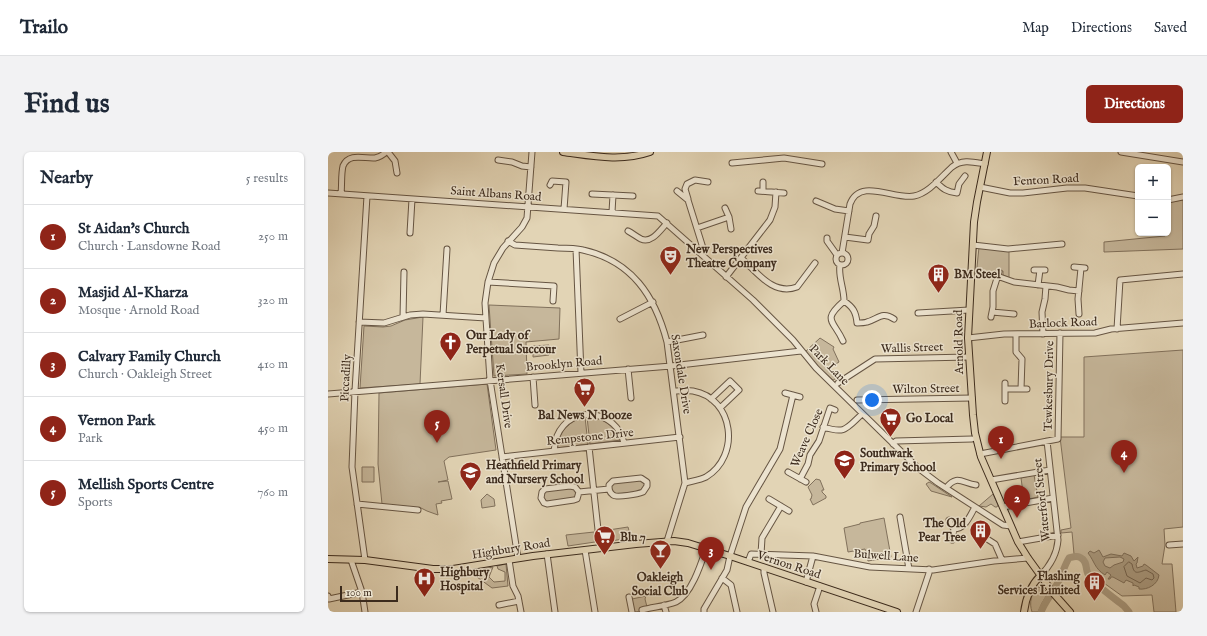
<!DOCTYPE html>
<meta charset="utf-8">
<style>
:root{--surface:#fff;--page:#f2f2f3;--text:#1f2937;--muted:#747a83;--line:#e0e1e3;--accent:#8f2418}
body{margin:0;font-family:"IM FELL English",serif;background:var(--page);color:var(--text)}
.controls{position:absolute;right:12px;top:12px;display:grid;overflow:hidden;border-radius:6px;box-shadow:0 1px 3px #0004}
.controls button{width:36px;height:36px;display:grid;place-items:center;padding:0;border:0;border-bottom:1px solid var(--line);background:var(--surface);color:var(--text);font:20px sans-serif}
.scale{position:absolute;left:12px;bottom:10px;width:58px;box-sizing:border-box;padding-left:4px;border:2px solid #3c2b1d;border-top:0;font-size:11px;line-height:14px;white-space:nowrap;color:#3c2b1d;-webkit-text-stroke:3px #ece3cf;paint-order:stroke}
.you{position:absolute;left:544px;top:248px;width:14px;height:14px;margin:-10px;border:3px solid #fff;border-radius:50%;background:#1a73e8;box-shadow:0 0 0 6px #1a73e833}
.badge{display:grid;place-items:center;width:26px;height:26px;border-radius:50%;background:var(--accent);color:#fff;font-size:13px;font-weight:700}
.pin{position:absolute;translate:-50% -33px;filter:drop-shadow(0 1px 2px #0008)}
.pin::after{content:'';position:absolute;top:21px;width:14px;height:12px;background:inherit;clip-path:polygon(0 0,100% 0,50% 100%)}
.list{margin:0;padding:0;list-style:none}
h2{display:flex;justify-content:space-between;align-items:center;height:52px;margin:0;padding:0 16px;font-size:17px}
h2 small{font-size:13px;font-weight:400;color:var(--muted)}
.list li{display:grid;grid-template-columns:26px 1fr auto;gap:12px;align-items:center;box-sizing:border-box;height:64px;padding:0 16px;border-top:1px solid var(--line)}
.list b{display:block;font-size:15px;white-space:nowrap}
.list p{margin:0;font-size:13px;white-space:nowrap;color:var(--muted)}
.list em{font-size:13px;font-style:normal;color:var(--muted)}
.map{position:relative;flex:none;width:855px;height:460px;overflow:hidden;border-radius:6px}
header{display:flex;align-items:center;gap:24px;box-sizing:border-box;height:56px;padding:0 20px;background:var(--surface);border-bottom:1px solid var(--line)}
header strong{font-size:19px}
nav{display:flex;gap:22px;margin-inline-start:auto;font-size:14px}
.intro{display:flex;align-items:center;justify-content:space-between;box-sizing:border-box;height:96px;padding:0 24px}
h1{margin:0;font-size:28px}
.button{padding:10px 18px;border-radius:6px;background:var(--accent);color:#fff;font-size:14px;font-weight:700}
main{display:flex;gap:24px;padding:0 24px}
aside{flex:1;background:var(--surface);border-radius:6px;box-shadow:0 1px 3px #0004}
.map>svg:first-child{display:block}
.green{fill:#c6b79b;stroke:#81715c}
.water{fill:#aa9b81;stroke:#7e6e59;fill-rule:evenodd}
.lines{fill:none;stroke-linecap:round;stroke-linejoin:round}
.shore{stroke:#73634f;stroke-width:1}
.river{stroke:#aa9b81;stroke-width:7}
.minor-casing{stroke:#665543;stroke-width:7}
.major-casing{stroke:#3c2b1d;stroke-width:8}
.minor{stroke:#ece3cf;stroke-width:5}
.major{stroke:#e2d4b5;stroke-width:6}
.labels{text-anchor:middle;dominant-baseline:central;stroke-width:3;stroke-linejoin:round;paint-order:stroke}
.street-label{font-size:12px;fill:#3c2b1d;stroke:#ece3cf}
.poi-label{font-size:12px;font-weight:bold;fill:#3c2b1d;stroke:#ece3cf;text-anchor:start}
</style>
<header>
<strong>Trailo</strong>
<nav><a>Map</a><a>Directions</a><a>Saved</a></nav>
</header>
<div class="intro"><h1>Find us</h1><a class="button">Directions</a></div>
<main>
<aside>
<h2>Nearby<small>5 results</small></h2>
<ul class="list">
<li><span class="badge">1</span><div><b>St Aidan's Church</b><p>Church · Lansdowne Road</p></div><em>250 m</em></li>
<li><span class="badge">2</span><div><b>Masjid Al-Kharza</b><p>Mosque · Arnold Road</p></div><em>320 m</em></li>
<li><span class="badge">3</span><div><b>Calvary Family Church</b><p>Church · Oakleigh Street</p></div><em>410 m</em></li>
<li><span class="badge">4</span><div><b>Vernon Park</b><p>Park</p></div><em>450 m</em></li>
<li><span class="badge">5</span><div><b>Mellish Sports Centre</b><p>Sports</p></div><em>760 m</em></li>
</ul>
</aside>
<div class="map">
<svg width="855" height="460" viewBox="0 0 855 460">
<rect width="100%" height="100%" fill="#e2d4b5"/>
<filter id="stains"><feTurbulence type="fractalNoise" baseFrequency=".005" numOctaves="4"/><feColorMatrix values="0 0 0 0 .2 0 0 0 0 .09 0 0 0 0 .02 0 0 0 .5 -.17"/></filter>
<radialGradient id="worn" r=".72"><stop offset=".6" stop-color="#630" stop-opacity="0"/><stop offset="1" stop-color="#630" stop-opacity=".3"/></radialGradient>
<path class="green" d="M855,48V97L776,100V90L837,84V81H840V50Z
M651,95L680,99L681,100V126L675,123V119L669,117L665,126L648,125Z
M161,153L232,156L231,187L198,190L199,222L166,224Z
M95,165L92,232L32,236L36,174L55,175L63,174L77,168Z
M492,186L506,195L505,197L511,210L501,216L509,226L505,228L489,214L477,200Z
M221,193V203L205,205V194Z
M855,198V375L836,377L837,393L834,412H844L848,460H826L824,443L794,444L762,421C759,410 759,402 746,402L744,380L733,381V378L743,376L732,285H756V205Z
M159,232L168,298L121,305L116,309L120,328L110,330L120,329L124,347L113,349L114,351L108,352L110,363L99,359L93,356L54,352L50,312L51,241Z
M257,265L260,292L229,296C231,279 241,269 257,265Z
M259,265C275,265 286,274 293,288L262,292Z
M34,315H46V330H34Z
M706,323L710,345L696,348L693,326Z
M488,327L492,328L496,338H494V340L498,344V346L485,353L482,347H483L484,343L480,335Z
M311,328C314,329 316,330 317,334L314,339L289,342C285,340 284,339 283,334L287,330L289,331Z
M601,330L603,331L624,345L603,339L598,332Z
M243,336H245C248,339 250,342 246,346L221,350L217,348L215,345L216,341L219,339Z
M159,342L166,347L167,354L154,356L153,348Z
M665,342L670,353L669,355H667L663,352L658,355L651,354Z
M556,366L563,405L540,409L537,397L520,400L516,376L532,372V371Z
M300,375L303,386L275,390L274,379Z
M266,380L267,390L240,394L238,383Z
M178,412L180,434L164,436L149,425L150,418L165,415L161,425L166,430L177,429V420L170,417L169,414Z
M710,435L715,436L720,441L714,451L710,460H704C701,451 703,441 710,435Z
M318,444L317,447L319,455L314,459L306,460L304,447Z"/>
<path class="water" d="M771,398L775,405L783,402L794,404L796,401L803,404L806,409L810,405L809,411L808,412L809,416L815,414L816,412L818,413L831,423C830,433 819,438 811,437V435L806,433L805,434V431L798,428L796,431L785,425H783L782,427H780L783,423L779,420L777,423C766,416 767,410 760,401L762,399L766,401ZM792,405L796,407L795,410L786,413L782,416L777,414L775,410L777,406Z"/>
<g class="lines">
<path class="shore" d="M801,410L804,412C806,424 810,420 818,418L825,422L826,426L824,428L818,426L812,431L799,424L796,415Z"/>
<path class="river" d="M713,460C717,450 724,442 729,432C734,424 736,414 741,406C745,405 749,403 753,406C761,410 756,420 762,425C770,435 786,446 796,454L801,460"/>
<defs>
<path id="minor" d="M60,0L67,9L69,21
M623,0L629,11
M793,0L855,10
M170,8L184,10L194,14L203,15
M404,11L456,6L494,12
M608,30C615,37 619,40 629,41L631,32L637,24
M222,33L224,29L238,30L236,57
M652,35L682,41H695L739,36H757L810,44
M349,39L360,48L375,96L374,100L373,102
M430,39L456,41
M435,39V30
M0,41L330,64L425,148L465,188L488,216L590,316L610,331L675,373L683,374
M13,42C14,33 13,22 15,14C21,0 37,7 47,6C52,5 55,3 58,0
M264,42L305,44
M360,47L357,37L359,32L367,28L380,30
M840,48L855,45
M488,49L507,57L521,59
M397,56L401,65L403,77
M284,60L285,43
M369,76L401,65
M300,79C304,81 309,85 313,87C324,92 333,77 339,71
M82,81L84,47
M517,85L540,88L541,82L546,74L548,64
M499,86V89L509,103
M180,89L187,93C202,94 216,95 230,96C239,96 247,96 255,98C304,109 327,144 339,190L357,331L339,389
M645,93L680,97L734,92
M248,97L253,221
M508 107a6 6 0 1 1 12 0a6 6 0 1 1-12 0Z
M514,101L522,52C532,25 566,48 586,44C601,41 613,25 624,15C634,7 645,10 657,12
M413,106C429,120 445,144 469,135L487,111
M512,113C510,125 516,136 516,149C493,169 506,168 515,189
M746,115L757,116
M706,118H717
M669,124L686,130L729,135L741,138L751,139
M398,125L442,68L447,55L448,40
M160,130L226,134L225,149
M710,133L712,118
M516,149C525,155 528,160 529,171C532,171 536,171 539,170C550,167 554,159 566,167
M664,160L686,162
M590,161L641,158
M751,162L750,147L753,116
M115,163L119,97
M75,165L76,120
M663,165L665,155V139L671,120
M292,167L325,150
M31,170L56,171L82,163L95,162L158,166
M789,177L792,128L855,122
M688,182V200L694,207L693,237
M715,182L714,160L717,147L718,134
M640,186L676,182L767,181L783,177L855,171
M339,190L375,183
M300,217L303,246
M205,225L207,253
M510,231L547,207L641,205
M677,237H699
M346,239C352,239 358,238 365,239C406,246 413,304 378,325C372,328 364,329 357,331
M457,241L472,245
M0,242L343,214L473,199
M383,247L402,229L411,238L392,256
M529,248L644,246
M677,249V231
M495,275C518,282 518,277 534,262
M565,292L568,289L644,287
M261,295L272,396
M226,299C227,294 227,289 229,284C243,251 289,258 296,291
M652,302L730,287L732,181
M174,305L352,285
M460,320L478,330
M313,326L319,330V334L315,340C310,342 289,346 285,343C281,340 281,337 281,333L285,329Z
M472,327L480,312L482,303L491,289L502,256L507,258
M663,328L722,318
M242,334L247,335L251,340L249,347L246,348L219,352L216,351L213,346L214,340L217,337Z
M618,336C629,322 634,331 648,333
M251,340L281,337
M441,347L461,359
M29,352L90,358
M675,355L725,346
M572,365L581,417
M621,368L623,373L626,377C637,377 642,364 647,355
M656,385L667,392L674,408
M624,388L626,377
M690,390L730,383
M841,393L855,392
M257,398L267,460
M219,402L227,460
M433,402L434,386L453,354
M190,406L162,228L157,151L160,130L166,111L175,96L194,75L199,66L204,0
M23,408L34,440L37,460
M37,408L24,315L27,239L39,44
M181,408L185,434L190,444L193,460
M420,410L423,402L485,404L542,415L605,418L666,409L700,406
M436,416V421L445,460
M712,424C722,414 729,402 730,388L719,289
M394,426L403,433L409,460
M478,430L485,404
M0,444L1,447L34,440
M301,445L304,460
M171,453L191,449
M336,453L338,460
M314,458C325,455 338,454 348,450C363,443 373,412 378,397
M376,460V457L399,418L402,404L418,355L452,297L465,243
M488,460L486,452L492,434
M588,460L601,421V417"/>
<path id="major" d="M235,0C265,4 293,10 322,0
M659,0L649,50L646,70L640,186L645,263L647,281L653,305L690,390L700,406L726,442L742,460
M0,407L37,408L105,417H125L205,404L308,392L346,389L360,391L402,404L569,460
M696,460C698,445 702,434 712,424"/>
</defs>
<use href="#minor" class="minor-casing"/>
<use href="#major" class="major-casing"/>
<use href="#minor" class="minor"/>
<use href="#major" class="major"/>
</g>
<defs>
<symbol id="theatre-pin" viewBox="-11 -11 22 30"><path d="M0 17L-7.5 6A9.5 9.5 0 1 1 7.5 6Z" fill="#8f2418" stroke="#ece3cf"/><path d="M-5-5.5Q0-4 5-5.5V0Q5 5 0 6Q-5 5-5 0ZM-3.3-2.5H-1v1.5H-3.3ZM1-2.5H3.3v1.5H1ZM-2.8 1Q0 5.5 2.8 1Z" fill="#fff"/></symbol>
<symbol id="building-pin" viewBox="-11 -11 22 30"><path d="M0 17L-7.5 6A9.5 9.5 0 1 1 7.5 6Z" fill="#8f2418" stroke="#ece3cf"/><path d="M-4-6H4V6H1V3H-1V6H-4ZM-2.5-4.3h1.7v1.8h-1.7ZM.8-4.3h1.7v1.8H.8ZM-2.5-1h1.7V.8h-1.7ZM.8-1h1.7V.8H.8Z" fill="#fff"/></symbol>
<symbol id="church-pin" viewBox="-11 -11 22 30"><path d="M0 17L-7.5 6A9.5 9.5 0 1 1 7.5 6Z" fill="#8f2418" stroke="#ece3cf"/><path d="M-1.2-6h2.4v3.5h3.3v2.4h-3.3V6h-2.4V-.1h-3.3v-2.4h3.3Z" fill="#fff"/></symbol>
<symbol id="supermarket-pin" viewBox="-11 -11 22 30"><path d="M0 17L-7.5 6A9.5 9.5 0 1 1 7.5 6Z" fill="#8f2418" stroke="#ece3cf"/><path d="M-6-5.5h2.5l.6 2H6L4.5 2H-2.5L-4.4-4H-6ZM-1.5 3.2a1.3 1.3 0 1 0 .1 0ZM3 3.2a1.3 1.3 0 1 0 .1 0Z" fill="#fff"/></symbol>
<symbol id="school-pin" viewBox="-11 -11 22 30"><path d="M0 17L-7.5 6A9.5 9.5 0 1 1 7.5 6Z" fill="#8f2418" stroke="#ece3cf"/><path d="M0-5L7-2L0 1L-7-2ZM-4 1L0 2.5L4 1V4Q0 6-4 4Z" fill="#fff"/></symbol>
<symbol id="bar-pin" viewBox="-11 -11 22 30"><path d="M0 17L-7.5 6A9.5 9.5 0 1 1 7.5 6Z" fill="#8f2418" stroke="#ece3cf"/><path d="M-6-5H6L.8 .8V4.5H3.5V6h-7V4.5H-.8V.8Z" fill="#fff"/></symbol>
<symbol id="hospital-pin" viewBox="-11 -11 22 30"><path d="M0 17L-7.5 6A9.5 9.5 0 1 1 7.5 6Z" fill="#8f2418" stroke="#ece3cf"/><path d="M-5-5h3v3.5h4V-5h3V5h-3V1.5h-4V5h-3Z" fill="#fff"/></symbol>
</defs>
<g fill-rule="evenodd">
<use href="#theatre-pin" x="330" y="92" width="25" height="34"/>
<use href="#building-pin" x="598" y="110" width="25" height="34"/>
<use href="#church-pin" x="110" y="178" width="25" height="34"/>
<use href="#supermarket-pin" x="244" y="224" width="25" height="34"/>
<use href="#supermarket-pin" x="550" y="254" width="25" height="34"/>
<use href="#school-pin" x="504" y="296" width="25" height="34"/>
<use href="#school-pin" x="130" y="308" width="25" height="34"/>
<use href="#building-pin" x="640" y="366" width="25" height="34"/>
<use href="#supermarket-pin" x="264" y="372" width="25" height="34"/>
<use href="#bar-pin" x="320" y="386" width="25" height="34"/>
<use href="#hospital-pin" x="84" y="414" width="25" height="34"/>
<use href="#building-pin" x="754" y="418" width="25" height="34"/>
</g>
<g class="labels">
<g class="street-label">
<text transform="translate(718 28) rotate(-3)">Fenton Road</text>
<text transform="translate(168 42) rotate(4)">Saint Albans Road</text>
<text transform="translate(735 171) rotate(-2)">Barlock Road</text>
<text transform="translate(631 190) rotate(-91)">Arnold Road</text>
<text transform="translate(584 196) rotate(-2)">Wallis Street</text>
<text transform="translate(236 212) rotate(-5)">Brooklyn Road</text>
<text transform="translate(501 213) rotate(46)">Park Lane</text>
<text transform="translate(353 222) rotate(81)">Saxondale Drive</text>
<text transform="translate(18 226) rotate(-87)">Piccadilly</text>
<text transform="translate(721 234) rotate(-89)">Tewkesbury Drive</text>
<text transform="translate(598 237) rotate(-1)">Wilton Street</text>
<text transform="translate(176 244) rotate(82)">Kersall Drive</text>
<text transform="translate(262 285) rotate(-6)">Rempstone Drive</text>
<text transform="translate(479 286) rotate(-66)">Weave Close</text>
<text transform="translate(714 348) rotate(-96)">Waterford Street</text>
<text transform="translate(183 397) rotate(-9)">Highbury Road</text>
<text transform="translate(558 404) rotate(4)">Bulwell Lane</text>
<text transform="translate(461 413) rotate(18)">Vernon Road</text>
</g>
<g class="poi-label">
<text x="358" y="97">New Perspectives<tspan x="358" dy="14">Theatre Company</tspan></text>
<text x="626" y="122">BM Steel</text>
<text x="138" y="183">Our Lady of<tspan x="138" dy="14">Perpetual Succour</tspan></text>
<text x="257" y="263" text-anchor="middle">Bal News N Booze</text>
<text x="578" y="266">Go Local</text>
<text x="532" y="301">Southwark<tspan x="532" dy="14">Primary School</tspan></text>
<text x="158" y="313">Heathfield Primary<tspan x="158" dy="14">and Nursery School</tspan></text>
<text x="638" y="371" text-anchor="end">The Old<tspan x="638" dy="14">Pear Tree</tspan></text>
<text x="292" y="385">Blu 7</text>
<text x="112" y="420">Highbury<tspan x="112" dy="14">Hospital</tspan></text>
<text x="752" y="424" text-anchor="end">Flashing<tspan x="752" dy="14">Services Limited</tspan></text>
<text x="332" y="425" text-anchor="middle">Oakleigh<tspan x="332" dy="14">Social Club</tspan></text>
</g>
</g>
<rect width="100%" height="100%" filter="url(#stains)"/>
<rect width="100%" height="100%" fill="url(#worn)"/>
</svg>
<div class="controls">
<button>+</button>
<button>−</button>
</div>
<div class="scale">100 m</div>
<div class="you"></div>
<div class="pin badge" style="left:673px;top:307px">1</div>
<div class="pin badge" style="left:689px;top:366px">2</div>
<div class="pin badge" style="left:383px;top:418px">3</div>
<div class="pin badge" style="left:796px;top:321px">4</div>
<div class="pin badge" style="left:109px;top:291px">5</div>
</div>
</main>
